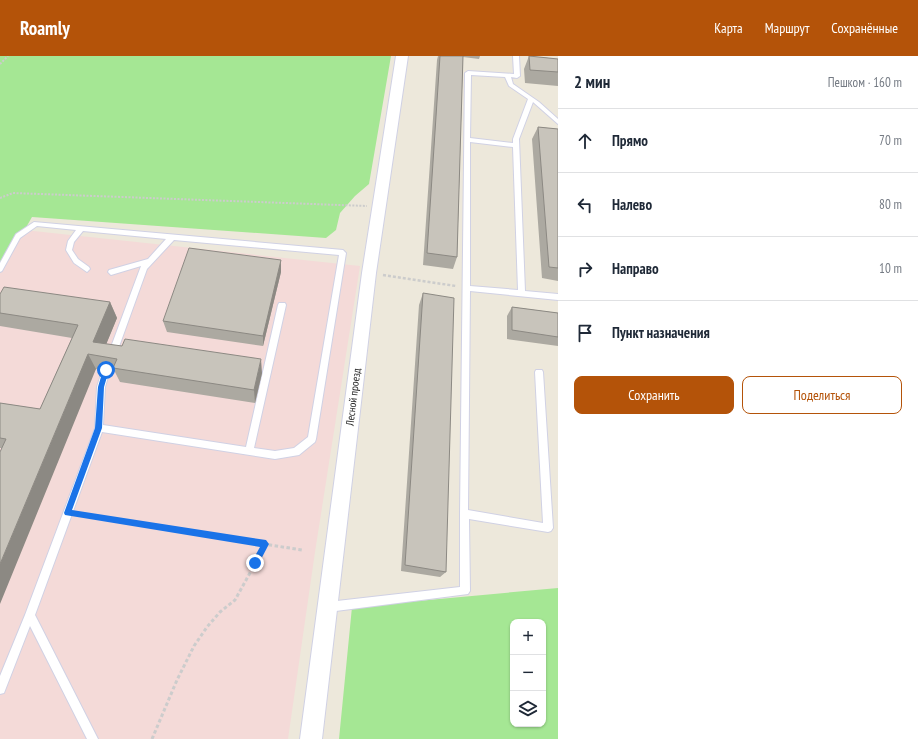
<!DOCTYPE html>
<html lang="ru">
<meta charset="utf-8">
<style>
:root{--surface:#fff;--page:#f2f2f3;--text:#1f2937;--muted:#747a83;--line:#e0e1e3;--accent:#b45309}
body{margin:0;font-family:"PT Sans Narrow",sans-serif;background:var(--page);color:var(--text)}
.controls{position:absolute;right:12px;bottom:12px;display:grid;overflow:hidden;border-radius:8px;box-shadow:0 1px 3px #0004}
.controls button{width:36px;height:36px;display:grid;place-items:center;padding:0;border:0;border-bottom:1px solid var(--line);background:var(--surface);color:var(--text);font:20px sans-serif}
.stop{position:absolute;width:12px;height:12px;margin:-9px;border:3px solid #1a73e8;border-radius:50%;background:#fff}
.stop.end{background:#1a73e8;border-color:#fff;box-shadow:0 1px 4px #0008}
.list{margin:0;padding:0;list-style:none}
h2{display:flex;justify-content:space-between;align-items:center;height:52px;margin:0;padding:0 16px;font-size:17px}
h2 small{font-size:13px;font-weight:400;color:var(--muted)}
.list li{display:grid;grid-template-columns:26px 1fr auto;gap:12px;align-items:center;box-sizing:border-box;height:64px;padding:0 16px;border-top:1px solid var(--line)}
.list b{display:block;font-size:15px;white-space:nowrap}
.list em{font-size:13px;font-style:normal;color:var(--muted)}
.actions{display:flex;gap:8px;padding:12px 16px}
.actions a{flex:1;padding:9px 0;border:1px solid var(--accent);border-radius:8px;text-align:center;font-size:14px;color:var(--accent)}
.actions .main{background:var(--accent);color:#fff}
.icon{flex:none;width:22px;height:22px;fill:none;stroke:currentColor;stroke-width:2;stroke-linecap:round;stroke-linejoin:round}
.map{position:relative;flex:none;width:558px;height:683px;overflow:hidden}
header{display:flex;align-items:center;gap:24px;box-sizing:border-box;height:56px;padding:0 20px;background:var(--accent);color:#fff}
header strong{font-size:19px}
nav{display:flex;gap:22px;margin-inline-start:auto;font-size:14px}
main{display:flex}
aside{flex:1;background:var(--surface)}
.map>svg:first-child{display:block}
.medical{fill:#f4dad8}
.green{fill:#a5e794;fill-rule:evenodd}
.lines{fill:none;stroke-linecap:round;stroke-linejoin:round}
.service-casing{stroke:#d0d1e4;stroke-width:2}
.minor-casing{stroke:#d0d1e4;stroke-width:2}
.path-far2{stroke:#ccc;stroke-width:2;stroke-dasharray:2 1.5;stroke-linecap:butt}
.path-far1{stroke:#ccc;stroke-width:2.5;stroke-dasharray:3 2;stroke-linecap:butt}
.path{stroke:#ccc;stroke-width:3;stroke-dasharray:3.5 2.5;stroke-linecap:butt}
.service{fill:#fff;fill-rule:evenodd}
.minor{fill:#fff;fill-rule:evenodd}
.wall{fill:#aca9a1}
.shaded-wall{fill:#8c8983}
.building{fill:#c8c4bb;stroke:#8c8983}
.route{fill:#1a73e8}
.labels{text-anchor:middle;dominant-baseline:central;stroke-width:3.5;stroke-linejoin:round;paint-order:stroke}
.street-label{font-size:11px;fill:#2a2a2a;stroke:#fff}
</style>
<header>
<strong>Roamly</strong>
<nav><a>Карта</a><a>Маршрут</a><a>Сохранённые</a></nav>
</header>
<main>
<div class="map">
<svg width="558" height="683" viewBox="0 0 558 683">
<rect width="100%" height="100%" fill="#ede8db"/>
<path class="medical" d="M24,174L360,210L315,496L288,683H0V217Z"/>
<path class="green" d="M0,0H391L369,128L355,140L340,157L336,174L326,182L32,161L0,217Z
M558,532V683H339L352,551ZM513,566H543V668H513Z"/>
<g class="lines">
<defs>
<path id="service" d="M513,0H519L520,20L517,22L511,21L513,28L539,46L558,63V68L533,46L519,83L525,235L558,238V244L470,235L468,454L543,467L535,316L536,314H542L543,316L553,472L551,475L548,476L469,463L470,535L468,538L328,556L325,554L323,551L325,548L328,546L460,531V458L465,17L468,15L514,18ZM471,19L505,21L509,30L528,43L513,83V87L470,82ZM470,86L513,91L518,234L470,230Z
M34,166L343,194L346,197L316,383L315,386L299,399L275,403L102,376L35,559L98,683H87L30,570L4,637L0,638V620L25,559L95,372L97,331L103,312H109L110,314L105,331L103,369L246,391L278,249L279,247H285L286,249L254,392L275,395L294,392L308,381L339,199L174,184L147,213L116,299L115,301H109L108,299L141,210L111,219L108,216L109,214L148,203L166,183L83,175L74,186L72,194L78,203L89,211L90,213L87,216L74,207L66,194L68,185L76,174L37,170L20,182L2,215L0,216V207L16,178Z"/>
<path id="minor" d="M396,0H408L376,217L322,683H300L362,217Z"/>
</defs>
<use href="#service" class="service-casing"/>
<use href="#minor" class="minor-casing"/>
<path class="path-far2" d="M0,8L8,0
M0,142L13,137L367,150"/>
<path class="path-far1" d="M383,219L456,230"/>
<path class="path" d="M79,459L302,494
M152,683L177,624L194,590L207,571L220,556L235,544L266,488"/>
<use href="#service" class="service"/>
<use href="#minor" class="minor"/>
</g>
<path class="wall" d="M438,0H480L479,3L463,1L457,201L453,213L423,209L437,4Z
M529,0L558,3V30L525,27L524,13Z
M538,71L558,73V225L542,222L532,83Z
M281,204V216L263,290L167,276L163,265Z
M423,237L446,516L440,521L401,515L419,249Z
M0,238L110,246L117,262L106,288L262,317L255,347L120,326L115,316L96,313L2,392H0V347L40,353L72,282L0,270Z
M512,251L558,257V290L507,283V260Z"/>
<path class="shaded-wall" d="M281,204V216L263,290V280Z
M110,246L117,262L101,301L93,286Z
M88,298L96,313L0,548V508Z
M261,303L262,317L255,347L254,334Z"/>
<path class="building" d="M440,0H463L457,201L427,197Z
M529,0L558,3V16L530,14Z
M538,71L558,73V212L549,211Z
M189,192L281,204L263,280L163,265Z
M4,231L110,246L93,286L122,290L125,283L261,303L254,334L113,312L117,303L88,298L0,508V396L6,383L0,382V347L40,353L78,269L0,257V238Z
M423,237L454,242L446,516L405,509Z
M512,251L558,257V281L512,274Z"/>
<path class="route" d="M106,312L109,314L104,331L102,372L72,454L266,484L269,488L258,509H252L251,507L260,491L65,459L64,457L95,372L98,331L103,314Z"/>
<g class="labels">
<g class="street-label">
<text transform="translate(353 341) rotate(-83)">Лесной проезд</text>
</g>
</g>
</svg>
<div class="controls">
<button>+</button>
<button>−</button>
<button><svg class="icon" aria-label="layers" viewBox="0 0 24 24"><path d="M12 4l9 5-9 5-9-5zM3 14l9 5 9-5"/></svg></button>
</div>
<div class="stop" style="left:106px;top:314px"></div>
<div class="stop end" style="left:255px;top:507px"></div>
</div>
<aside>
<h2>2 мин<small>Пешком · 160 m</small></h2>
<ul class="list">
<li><svg class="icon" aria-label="ahead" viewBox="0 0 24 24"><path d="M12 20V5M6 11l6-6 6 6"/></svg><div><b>Прямо</b></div><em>70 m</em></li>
<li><svg class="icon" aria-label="left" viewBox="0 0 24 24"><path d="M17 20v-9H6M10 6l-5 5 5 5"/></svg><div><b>Налево</b></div><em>80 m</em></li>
<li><svg class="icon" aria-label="right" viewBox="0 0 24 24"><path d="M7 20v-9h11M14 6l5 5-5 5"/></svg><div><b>Направо</b></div><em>10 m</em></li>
<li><svg class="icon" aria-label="arrive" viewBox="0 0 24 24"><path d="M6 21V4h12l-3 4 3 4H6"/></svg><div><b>Пункт назначения</b></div></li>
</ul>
<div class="actions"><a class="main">Сохранить</a><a>Поделиться</a></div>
</aside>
</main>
